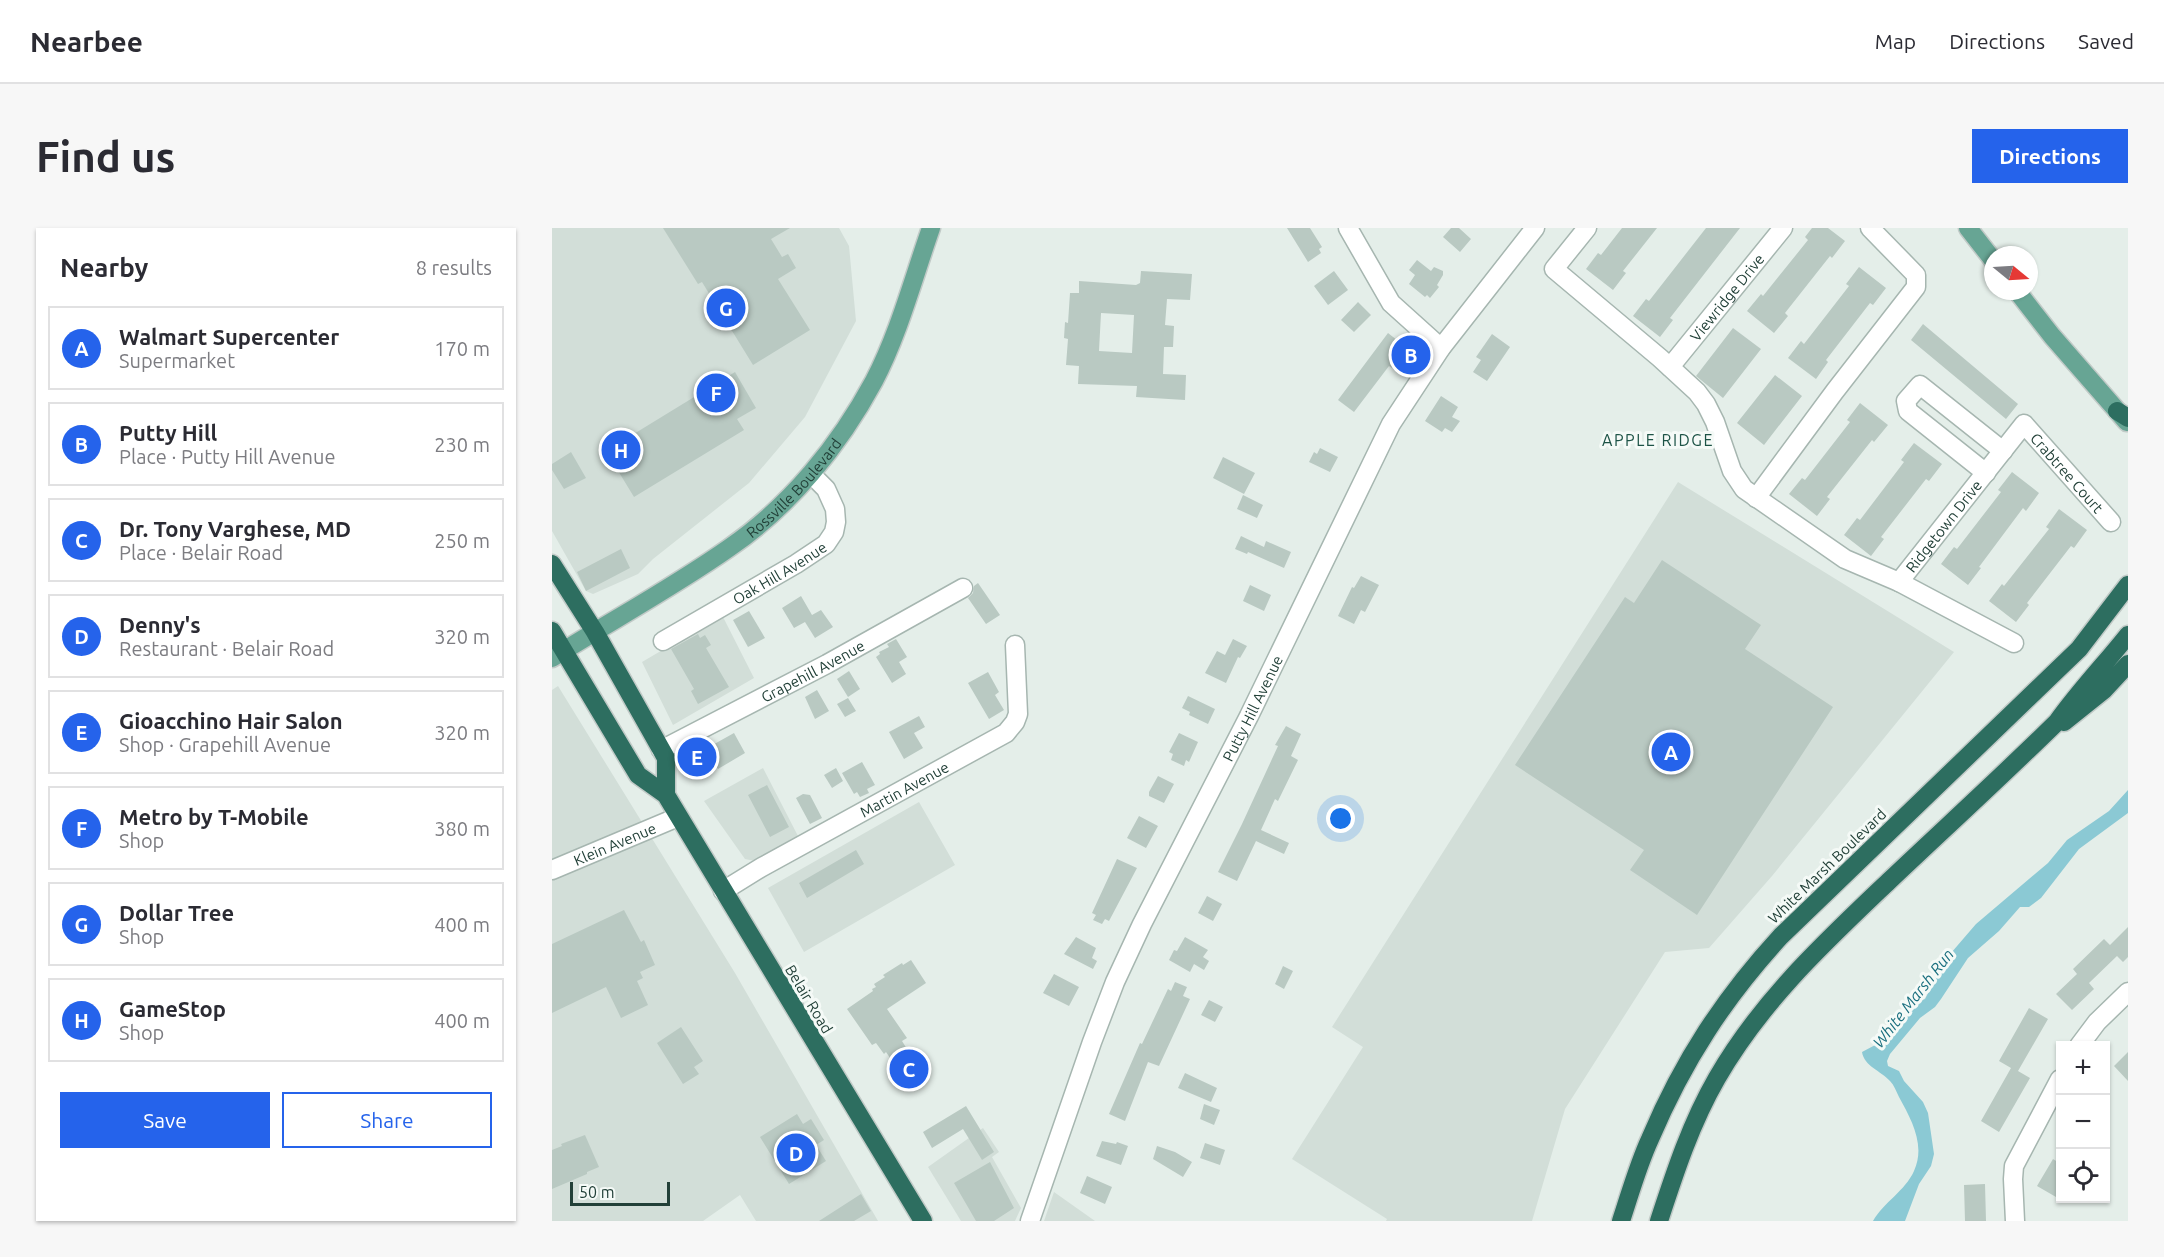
<!DOCTYPE html>
<meta charset="utf-8">
<style>
:root{--surface:#fff;--page:#f7f7f7;--text:#2b2b33;--muted:#7c7c81;--line:#e1e1e2;--accent:#2563eb}
body{margin:0;font-family:Ubuntu,sans-serif;background:var(--page);color:var(--text)}
.controls{position:absolute;right:18px;bottom:18px;display:grid;overflow:hidden;border-radius:0px;box-shadow:0 2px 4px #0004}
.controls button{width:54px;height:54px;display:grid;place-items:center;padding:0;border:0;border-bottom:2px solid var(--line);background:var(--surface);color:var(--text);font:30px sans-serif}
.compass{position:absolute;left:1432px;top:18px;width:54px;height:54px;border-radius:50%;background:var(--surface);box-shadow:0 2px 4px #0004;rotate:108deg}
.scale{position:absolute;left:18px;bottom:15px;width:100px;box-sizing:border-box;padding-left:6px;border:3px solid #224038;border-top:0;font-size:16px;line-height:21px;white-space:nowrap;color:#224038;-webkit-text-stroke:4px #f5faf7;paint-order:stroke}
.you{position:absolute;left:789px;top:591px;width:21px;height:21px;margin:-15px;border:4px solid #fff;border-radius:50%;background:#1a73e8;box-shadow:0 0 0 9px #1a73e833}
.badge{display:grid;place-items:center;width:39px;height:39px;border-radius:50%;background:var(--accent);color:#fff;font-size:20px;font-weight:700}
.pin{position:absolute;translate:-50% -50%;border:3px solid #fff;box-shadow:0 2px 6px #0006}
.list{margin:0;padding:0;list-style:none}
h2{display:flex;justify-content:space-between;align-items:center;height:78px;margin:0;padding:0 24px;font-size:26px}
h2 small{font-size:20px;font-weight:400;color:var(--muted)}
.list li{display:grid;grid-template-columns:39px 1fr auto;gap:18px;align-items:center;box-sizing:border-box;height:84px;margin:0 12px 12px;padding:0 12px;border:2px solid var(--line);border-radius:0px}
.list b{display:block;font-size:22px;white-space:nowrap}
.list p{margin:0;font-size:20px;white-space:nowrap;color:var(--muted)}
.list em{font-size:20px;font-style:normal;color:var(--muted)}
.actions{display:flex;gap:12px;padding:18px 24px}
.actions a{flex:1;padding:14px 0;border:2px solid var(--accent);border-radius:0px;text-align:center;font-size:21px;color:var(--accent)}
.actions .main{background:var(--accent);color:#fff}
.icon{flex:none;width:33px;height:33px;fill:none;stroke:currentColor;stroke-width:2;stroke-linecap:round;stroke-linejoin:round}
.map{position:relative;flex:none;width:1576px;height:993px;overflow:hidden;border-radius:0px}
header{display:flex;align-items:center;gap:36px;box-sizing:border-box;height:84px;padding:0 30px;background:var(--surface);border-bottom:2px solid var(--line)}
header strong{font-size:28px}
nav{display:flex;gap:33px;margin-inline-start:auto;font-size:21px}
.intro{display:flex;align-items:center;justify-content:space-between;box-sizing:border-box;height:144px;padding:0 36px}
h1{margin:0;font-size:42px}
.button{padding:15px 27px;border-radius:0px;background:var(--accent);color:#fff;font-size:21px;font-weight:700}
main{display:flex;gap:36px;padding:0 36px}
aside{flex:1;background:var(--surface);border-radius:0px;box-shadow:0 2px 4px #0004}
.map>svg:first-child{display:block}
.built{fill:#d2ded8}
.water{fill:#8bc9d4}
.building{fill:#b9c9c2;fill-rule:evenodd}
.lines{fill:none;stroke-linecap:round;stroke-linejoin:round}
.minor-casing{stroke:#a6b6b0;stroke-width:21}
.major-casing{stroke:#c1cac7;stroke-width:21}
.highway-casing{stroke:#c1cac7;stroke-width:21}
.minor{stroke:#fff;stroke-width:18}
.major{stroke:#67a594;stroke-width:18}
.highway{stroke:#2d6e60;stroke-width:18}
.labels{text-anchor:middle;dominant-baseline:central;stroke-width:6;stroke-linejoin:round;paint-order:stroke}
.street-label{font-size:15px;fill:#224038;stroke:#f5faf7}
.neighbourhood-label{font-size:16px;letter-spacing:1.5px;fill:#1d5346;stroke:#f5faf7}
.water-label{font-size:16px;font-style:italic;fill:#1a6f7f;stroke:#f5faf7}
</style>
<header>
<strong>Nearbee</strong>
<nav><a>Map</a><a>Directions</a><a>Saved</a></nav>
</header>
<div class="intro"><h1>Find us</h1><a class="button">Directions</a></div>
<main>
<aside>
<h2>Nearby<small>8 results</small></h2>
<ul class="list">
<li><span class="badge">A</span><div><b>Walmart Supercenter</b><p>Supermarket</p></div><em>170 m</em></li>
<li><span class="badge">B</span><div><b>Putty Hill</b><p>Place · Putty Hill Avenue</p></div><em>230 m</em></li>
<li><span class="badge">C</span><div><b>Dr. Tony Varghese, MD</b><p>Place · Belair Road</p></div><em>250 m</em></li>
<li><span class="badge">D</span><div><b>Denny's</b><p>Restaurant · Belair Road</p></div><em>320 m</em></li>
<li><span class="badge">E</span><div><b>Gioacchino Hair Salon</b><p>Shop · Grapehill Avenue</p></div><em>320 m</em></li>
<li><span class="badge">F</span><div><b>Metro by T-Mobile</b><p>Shop</p></div><em>380 m</em></li>
<li><span class="badge">G</span><div><b>Dollar Tree</b><p>Shop</p></div><em>400 m</em></li>
<li><span class="badge">H</span><div><b>GameStop</b><p>Shop</p></div><em>400 m</em></li>
</ul>
<div class="actions"><a class="main">Save</a><a>Share</a></div>
</aside>
<div class="map">
<svg width="1576" height="993" viewBox="0 0 1576 993">
<rect width="100%" height="100%" fill="#e4eee9"/>
<path class="built" d="M0,0H287L297,18L304,93L253,189L197,255L101,331L86,346L41,366L34,363L0,303Z
M1126,254L1402,424L1220,648L1157,720L1113,724L1013,881L980,993H834L835,991L740,931L811,819L780,799Z
M170,387L202,450L121,497L90,434Z
M6,458L183,745L326,993H204L188,967L151,993H0V462Z
M211,540L247,610L203,633L193,631L152,573Z
M367,574L403,637L252,724L216,660Z
M431,900L447,924L440,929L469,980L463,993H409L376,939Z
M502,964L543,993H544H492Z"/>
<path class="water" d="M1576,562V585L1527,621L1489,670L1477,679H1468L1447,703L1416,730L1389,771L1383,779L1368,790L1338,826L1335,833L1336,838L1347,843L1352,853L1371,874L1376,885L1382,926L1379,938L1367,956L1353,993H1321C1332,974 1353,963 1362,943C1374,917 1359,891 1347,869C1344,863 1342,857 1338,853C1329,843 1312,838 1310,824L1327,815L1335,816L1348,793L1365,774L1373,771L1393,732L1424,696L1496,635L1515,612L1557,583Z"/>
<path class="building" d="M111,0H238L219,11L230,29L236,26L244,40L226,51L258,102L201,137L150,54L146,56Z
M735,0H758L770,19L767,21L769,25L756,34Z
M899,0H907L919,11L908,24L891,9Z
M1070,0H1105L1071,43L1074,45L1061,62L1034,41L1046,25L1049,27Z
M1154,0H1188L1118,90L1121,92L1108,109L1081,88L1094,71L1097,73Z
M1260,0H1276L1293,13L1280,30L1278,28L1233,85L1236,88L1222,105L1195,83L1209,66L1211,68L1256,12L1253,9Z
M865,32L879,43L882,39L891,43V47L885,57L887,59L878,70L875,67L873,69L857,56L863,47L857,42Z
M1307,39L1334,60L1321,77L1318,75L1274,132L1276,134L1264,151L1236,130L1249,113L1252,116L1297,58L1294,56Z
M589,43L640,46L638,72L615,71L613,97L622,98L621,119H612L611,146L634,147L633,172L584,169L585,158L526,156L527,138L514,137L516,111L512,110L513,94L516,95L518,65H527V53L584,57L588,55ZM549,85L582,87L580,125L547,123Z
M782,43L796,62L776,77L762,58Z
M806,74L819,87L802,104L789,92Z
M1371,96L1466,176L1454,191L1359,112Z
M1181,100L1209,121L1171,170L1144,148Z
M836,105L855,120L840,140L837,138L802,184L786,172Z
M940,106L958,119L935,153L921,144L929,132L924,129Z
M183,144L204,180L185,191L192,202L82,269L54,223Z
M1223,147L1250,168L1212,217L1185,195Z
M889,168L906,179L900,189L908,193L900,204L893,200L890,204L873,193Z
M1308,175L1336,197L1322,214L1320,212L1275,269L1278,271L1265,288L1237,266L1250,250L1253,252L1298,194L1295,192Z
M1362,215L1390,236L1377,253L1374,251L1329,309L1332,311L1319,328L1292,307L1305,290L1308,292L1352,234L1349,232Z
M768,220L786,229L778,244L757,234L762,224L765,226Z
M19,224L34,250L12,261L0,242V236Z
M671,229L703,245L692,266L661,250Z
M1460,244L1487,265L1474,283L1471,280L1427,339L1429,340L1416,357L1389,336L1402,319L1405,321L1449,264L1446,262Z
M691,267L711,277L705,290L685,281Z
M1507,281L1535,302L1522,320L1519,318L1475,375L1477,377L1464,394L1437,373L1450,356L1452,358L1497,301L1494,299Z
M689,308L712,319L714,313L739,324L732,340L696,324L695,326L683,321Z
M69,321L78,340L34,363L25,344Z
M1110,332L1209,397L1193,421L1281,479L1145,687L1078,642L1092,622L963,537L1073,369L1082,375Z
M809,348L827,357L813,384L809,382L802,396L786,388L800,359L802,360Z
M426,355L448,387L434,396L416,370L421,365L422,358Z
M698,357L719,367L712,383L691,373Z
M249,368L260,387L269,382L281,399L263,410L253,394L242,400L230,380Z
M197,383L213,410L196,419L181,392Z
M146,406L148,410L153,407L159,417L154,420L177,459L146,476L139,463L142,461L119,421Z
M344,411L355,429L347,434L354,446L340,455L324,429L328,426L327,424L337,419L335,416Z
M681,411L695,418L688,430L686,429L674,455L653,445L665,423L673,427Z
M297,443L308,461L296,469L285,451Z
M436,444L447,464L443,467L452,482L437,491L416,455Z
M265,462L277,483L263,491L253,469Z
M636,468L663,481L656,496L637,487L638,484L630,480Z
M296,470L304,483L293,489L285,476Z
M367,488L373,499L362,505L371,520L352,531L337,504Z
M734,498L749,506L739,528L746,532L726,573L723,571L709,602L737,615L732,626L704,613L685,653L666,644L690,596L726,518L723,517Z
M182,505L193,525L166,541L160,533L137,544L129,528L154,514L157,519Z
M627,505L646,514L637,534L634,532L632,538L619,532L621,526L617,524Z
M310,534L323,557L315,561L317,565L308,569L305,564L302,566L290,545Z
M284,540L291,553L280,560L272,547Z
M606,548L622,556L612,575L597,568V564Z
M215,557L237,599L218,609L196,567Z
M251,566L258,567L270,590L258,596L244,570Z
M587,588L606,598L594,620L575,610Z
M304,622L312,636L255,670L247,655Z
M565,631L585,640L557,693L553,691L550,696L541,692L544,687L540,685Z
M655,668L670,676L661,693L646,685Z
M72,682L89,714L92,712L103,737L88,744L91,750L85,753L96,777L69,790L54,759L0,785V716Z
M1576,699V729L1571,734L1565,728L1537,755L1542,761L1520,782L1504,766L1525,746L1521,741L1552,711L1558,717Z
M524,709L544,720L540,730L545,733L541,741L512,726Z
M633,709L656,722L651,729L657,733L652,742L642,736L638,744L617,732L622,722L625,723Z
M359,732L374,755L335,781L355,810L350,813L372,848L357,858L334,824L332,826L324,815L320,817L295,781L321,763L320,761L324,759L322,756L333,749L331,747L350,735L351,737Z
M731,738L741,743L732,761L723,756Z
M502,746L527,759L517,778L491,765Z
M623,754L635,759L631,768L638,771L607,838L596,834L573,893L557,886L588,815L590,816L616,761L619,763Z
M657,772L671,779L663,794L649,787Z
M1477,780L1496,791L1466,843L1478,850L1447,904L1429,893L1459,840L1447,833Z
M129,799L151,833L142,839L147,846L131,856L105,815Z
M1576,824V853L1562,838Z
M633,845L665,860L659,874L626,860Z
M652,876L668,882L662,897L648,891Z
M414,878L442,924L430,932L411,901L380,920L371,904Z
M245,886L251,896L259,891L272,912L264,917L274,933L237,956L208,909Z
M33,907L47,939L35,944V946L0,961V922L10,918L9,916Z
M550,913L564,916L565,914L576,918L569,937L544,928Z
M653,915L673,922L668,937L648,930Z
M605,918L623,924L640,934L631,949L601,931Z
M1501,931L1509,936V962L1504,969L1485,958Z
M438,934L462,980L442,993H424L402,955Z
M535,948L560,959L553,976L528,965Z
M1433,956L1434,993H1413L1412,957Z
M309,966L319,983L302,993H267Z"/>
<g class="lines">
<defs>
<g id="minor">
<path d="M796,0L839,75L889,120"/>
<path id="s1" d="M1035,0L1002,41L1108,130L1145,164L1154,176L1163,194L1180,243L1192,261L1293,331L1347,354L1472,196L1559,294"/>
<path id="s2" d="M1118,139L1231,0"/>
<path d="M1434,245L1356,183L1354,173L1368,157L1451,223"/>
<path d="M1204,270L1283,163L1364,59V47L1318,0"/>
<path d="M1347,354L1462,415"/>
<path id="s3" d="M111,413L244,336L274,316L282,304L284,294L283,281L274,261L259,246"/>
<path id="s4" d="M109,522L275,436L411,360"/>
<path id="s5" d="M0,642L126,589"/>
<path id="s6" d="M171,663L210,639L454,505L463,494L466,486L463,417"/>
<path d="M1527,818L1545,794L1576,764"/>
<path id="s7" d="M478,993L540,814L563,754L590,696L697,488L839,196L889,120L983,0"/>
<path d="M1463,993L1461,951L1462,938L1508,851"/>
</g>
<g id="major">
<path d="M1416,0L1441,32"/>
<path d="M1465,63L1500,108L1575,194"/>
<path id="s8" d="M0,430C59,393 120,360 177,320C238,278 287,218 322,153C347,105 361,51 379,0"/>
</g>
<path id="highway" d="M1565,183L1576,190
M0,336L43,404L114,530V567
M0,403L86,547L114,567L371,993
M1512,494L1552,462L1576,436
M1069,993C1078,966 1086,937 1098,911C1131,833 1172,770 1229,708L1527,421L1576,357
M1107,993C1123,944 1139,895 1165,850C1210,772 1272,715 1337,653C1393,600 1450,548 1505,494C1527,463 1553,436 1576,407"/>
</defs>
<use href="#minor" class="minor-casing"/>
<use href="#major" class="major-casing"/>
<use href="#highway" class="highway-casing"/>
<use href="#minor" class="minor"/>
<use href="#major" class="major"/>
<use href="#highway" class="highway"/>
</g>
<g class="labels">
<g class="street-label">
<text stroke="none"><textPath href="#s2" startOffset="90">Viewridge Drive</textPath></text>
<text stroke="none"><textPath href="#s1" startOffset="798">Crabtree Court</textPath></text>
<text stroke="none"><textPath href="#s8" startOffset="297">Rossville Boulevard</textPath></text>
<text stroke="none"><textPath href="#s1" startOffset="603">Ridgetown Drive</textPath></text>
<text stroke="none"><textPath href="#s3" startOffset="135">Oak Hill Avenue</textPath></text>
<text stroke="none"><textPath href="#s4" startOffset="171">Grapehill Avenue</textPath></text>
<text stroke="none"><textPath href="#s7" startOffset="560">Putty Hill Avenue</textPath></text>
<text stroke="none"><textPath href="#s6" startOffset="208">Martin Avenue</textPath></text>
<text stroke="none"><textPath href="#s5" startOffset="68">Klein Avenue</textPath></text>
<text transform="translate(1275 638) rotate(-44)">White Marsh Boulevard</text>
<text transform="translate(257 771) rotate(59)">Belair Road</text>
</g>
<g class="neighbourhood-label">
<text x="1106" y="212">APPLE RIDGE</text>
</g>
<g class="water-label">
<text transform="translate(1361 770) rotate(-52)">White Marsh Run</text>
</g>
</g>
</svg>
<div class="controls">
<button>+</button>
<button>−</button>
<button><svg class="icon" aria-label="locate" viewBox="0 0 24 24"><circle cx="12" cy="12" r="6"/><path d="M12 2v4M12 18v4M2 12h4M18 12h4"/></svg></button>
</div>
<svg class="compass" viewBox="-18 -18 36 36"><path d="M0-13l5 13h-10z" fill="#e53935"/><path d="M0 13l5-13h-10z" fill="#7c7c81"/></svg>
<div class="scale">50 m</div>
<div class="you"></div>
<div class="pin badge" style="left:1119px;top:524px">A</div>
<div class="pin badge" style="left:859px;top:127px">B</div>
<div class="pin badge" style="left:357px;top:841px">C</div>
<div class="pin badge" style="left:244px;top:925px">D</div>
<div class="pin badge" style="left:145px;top:529px">E</div>
<div class="pin badge" style="left:164px;top:165px">F</div>
<div class="pin badge" style="left:174px;top:80px">G</div>
<div class="pin badge" style="left:69px;top:222px">H</div>
</div>
</main>
